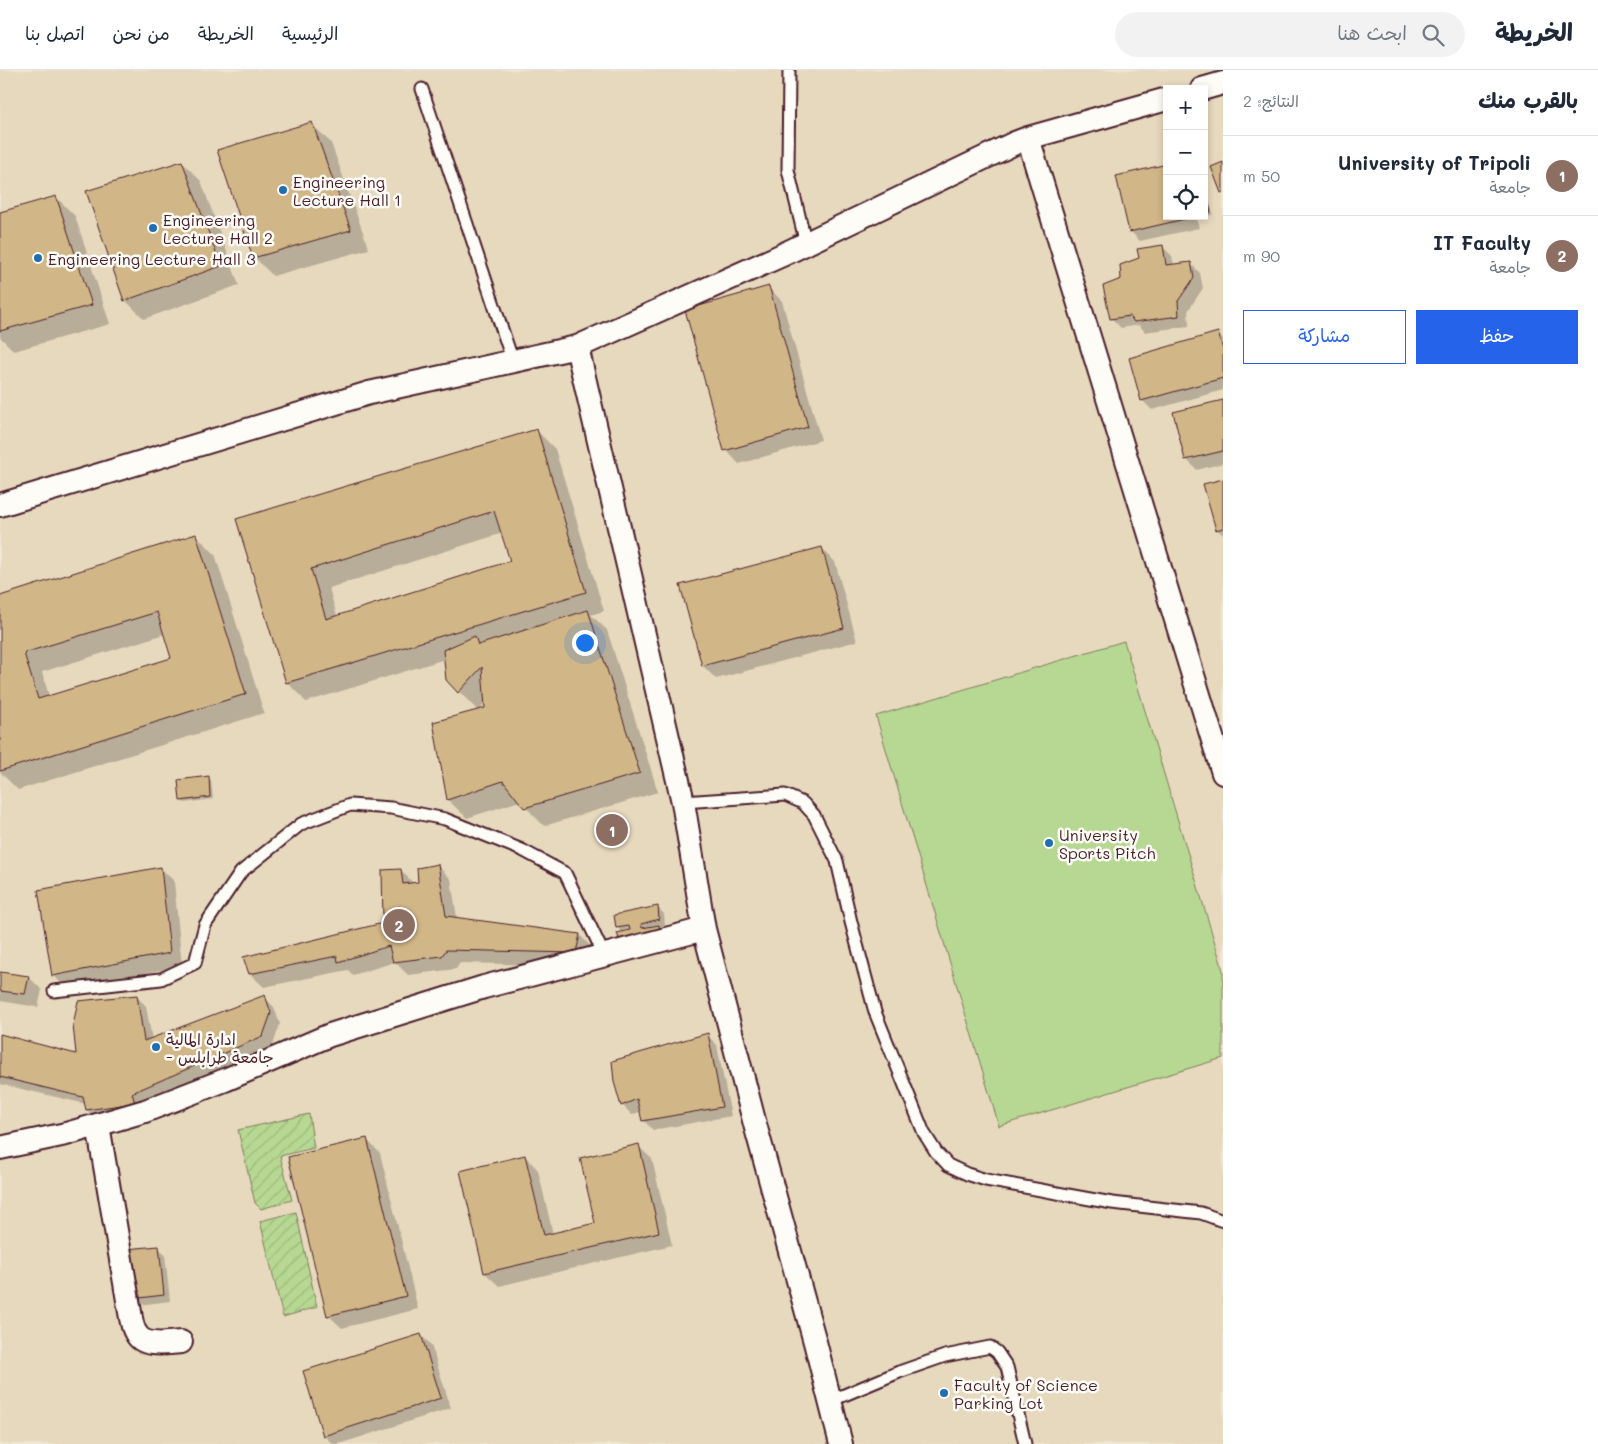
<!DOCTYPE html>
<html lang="ar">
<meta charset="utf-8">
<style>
:root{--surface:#fff;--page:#f2f2f3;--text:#1f2937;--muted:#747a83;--line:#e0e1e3;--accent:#2563eb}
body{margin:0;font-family:Mali,"Playpen Sans Arabic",sans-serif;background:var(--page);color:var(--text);direction:rtl}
.controls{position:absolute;right:15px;top:15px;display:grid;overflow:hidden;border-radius:0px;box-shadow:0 2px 8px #0003}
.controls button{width:45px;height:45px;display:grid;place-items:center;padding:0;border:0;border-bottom:1px solid var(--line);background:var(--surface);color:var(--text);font:25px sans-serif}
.you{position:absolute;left:584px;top:572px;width:18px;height:18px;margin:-12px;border:4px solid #fff;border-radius:50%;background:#1a73e8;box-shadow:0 0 0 8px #1a73e833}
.badge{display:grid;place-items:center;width:32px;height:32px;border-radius:50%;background:var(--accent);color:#fff;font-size:16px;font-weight:700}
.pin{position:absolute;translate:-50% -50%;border:2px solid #fff;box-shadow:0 1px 5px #0006}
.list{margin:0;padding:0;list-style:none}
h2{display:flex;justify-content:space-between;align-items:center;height:65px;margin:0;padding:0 20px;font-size:21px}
h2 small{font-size:16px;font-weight:400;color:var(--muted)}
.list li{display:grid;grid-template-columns:32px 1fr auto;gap:15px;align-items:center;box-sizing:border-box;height:80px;padding:0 20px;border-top:1px solid var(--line)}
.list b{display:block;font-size:19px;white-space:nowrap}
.list p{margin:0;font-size:16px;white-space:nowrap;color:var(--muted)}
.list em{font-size:16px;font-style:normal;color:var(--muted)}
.actions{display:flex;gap:10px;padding:15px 20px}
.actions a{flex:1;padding:11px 0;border:1px solid var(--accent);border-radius:0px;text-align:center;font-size:18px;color:var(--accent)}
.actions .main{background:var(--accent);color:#fff}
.icon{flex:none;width:28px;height:28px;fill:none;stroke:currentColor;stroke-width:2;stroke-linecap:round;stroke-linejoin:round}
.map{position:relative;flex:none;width:1223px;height:1374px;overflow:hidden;direction:ltr}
header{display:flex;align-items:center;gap:30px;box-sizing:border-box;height:70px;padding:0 25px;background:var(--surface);border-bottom:1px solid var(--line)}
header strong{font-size:24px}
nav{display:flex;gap:28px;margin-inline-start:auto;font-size:18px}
.search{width:350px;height:45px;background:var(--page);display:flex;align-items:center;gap:12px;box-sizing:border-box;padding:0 18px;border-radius:28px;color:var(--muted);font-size:19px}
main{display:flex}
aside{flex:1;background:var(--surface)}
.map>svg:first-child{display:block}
.built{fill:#e7d9be;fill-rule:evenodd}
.garden{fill:url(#garden-furrows);stroke:#807c5e}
.pitch{fill:#b6d892;stroke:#807c5e}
.shadow{fill:#0003;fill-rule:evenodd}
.building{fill:#d1b787;stroke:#4a1f2b;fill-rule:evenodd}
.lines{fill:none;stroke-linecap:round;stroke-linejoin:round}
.lane-casing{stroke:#4a1f2b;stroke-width:15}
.street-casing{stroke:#4a1f2b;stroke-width:26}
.lane{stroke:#fdfcf7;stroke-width:11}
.street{stroke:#fdfcf7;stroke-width:22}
.poi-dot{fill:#1f6fb2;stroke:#fdfcf7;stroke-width:2}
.labels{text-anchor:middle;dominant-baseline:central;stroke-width:5;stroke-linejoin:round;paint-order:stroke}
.poi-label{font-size:16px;fill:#4a1f2b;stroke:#fdfcf7;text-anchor:start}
</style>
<header>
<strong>الخريطة</strong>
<div class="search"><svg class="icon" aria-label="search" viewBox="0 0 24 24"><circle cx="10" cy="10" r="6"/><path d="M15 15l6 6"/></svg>ابحث هنا</div>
<nav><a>الرئيسية</a><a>الخريطة</a><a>من نحن</a><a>اتصل بنا</a></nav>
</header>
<main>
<aside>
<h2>بالقرب منك<small>النتائج: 2</small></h2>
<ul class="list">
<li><span class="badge" style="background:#8d6e63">1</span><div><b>University of Tripoli</b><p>جامعة</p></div><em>50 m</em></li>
<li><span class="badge" style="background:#8d6e63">2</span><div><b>IT Faculty</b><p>جامعة</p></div><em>90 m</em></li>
</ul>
<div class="actions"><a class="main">حفظ</a><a>مشاركة</a></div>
</aside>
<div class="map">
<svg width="1223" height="1374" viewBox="0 0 1223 1374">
<defs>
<pattern id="garden-furrows" width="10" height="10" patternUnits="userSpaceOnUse" patternTransform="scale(1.25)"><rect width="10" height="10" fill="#b6d892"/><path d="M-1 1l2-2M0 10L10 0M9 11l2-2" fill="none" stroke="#9eb97e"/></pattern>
</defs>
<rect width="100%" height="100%" fill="#f0e7d5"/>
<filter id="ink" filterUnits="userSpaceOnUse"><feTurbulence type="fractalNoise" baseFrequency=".02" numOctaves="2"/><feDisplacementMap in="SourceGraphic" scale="10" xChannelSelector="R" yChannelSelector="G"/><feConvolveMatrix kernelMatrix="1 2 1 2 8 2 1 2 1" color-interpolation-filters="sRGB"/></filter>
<g filter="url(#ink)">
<path class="built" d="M0,0H1223V1374H0ZM1167,19H1204V146H1167Z"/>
<path class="garden" d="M309,1044L314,1078L280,1086L292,1130L261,1139L255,1133L238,1060Z
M296,1142L317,1237L283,1247L260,1151Z"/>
<path class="pitch" d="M1124,571L1223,900V988L999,1056L876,646Z"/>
<path class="shadow" d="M312,54L331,73L369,179L273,206L254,187Z
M182,92L201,111L239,215L144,249L125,230Z
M1204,112L1213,144L1205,147L1204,146Z
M56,127L75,146L110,254L14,281L0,267V143Z
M1167,146H1196L1199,158L1140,171L1130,161Z
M1162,176L1172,186L1174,195L1190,193L1200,203L1203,218L1188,241L1189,256L1145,262L1139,255L1121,258L1111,248L1122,210L1141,189Z
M769,218L782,231L821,370L739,394L726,380Z
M1218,264L1223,269V320L1152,340L1142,330Z
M1223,332V393L1197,400L1187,390L1175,343Z
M536,360L555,379L604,541L591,545L607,560L658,722L544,756L520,731L467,748L448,730L478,641L447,609L445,589L306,632L287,612L238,450ZM503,463L511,491L337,546L329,518ZM486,633V639L478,641Z
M1223,410V465L1217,459L1204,415Z
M196,465L215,484L264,643L18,720L0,702V527ZM165,564L172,589L49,626L42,602Z
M822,478L835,492L857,571L716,609L703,596Z
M208,707L211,710L213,729L184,733L181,730Z
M437,795L451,809L457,848L580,865L593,879L589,896L460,893L456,899L408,905L395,892L353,905L348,900L264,917L250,904L244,888L385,854L401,800L414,814L419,813Z
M161,798L174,811L182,896L66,918L53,905Z
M657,837L664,844L665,855L659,857L665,863H623L617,857Z
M0,903L29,907L42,920L38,937L0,931Z
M136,926L146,936L152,969L264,927L274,937L280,954L273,975L141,1033L97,1050L87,1040L86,1034L0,1014V965L78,986Z
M707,965L717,975L731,1046L653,1060L643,1050L641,1041L632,1045L622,1035Z
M366,1069L380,1083L418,1239L342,1258L328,1245Z
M638,1076L652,1089L672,1175L499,1216L485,1203L461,1102L525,1086L538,1100L553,1164L597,1154Z
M158,1177L165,1184L170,1231L139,1235L132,1228Z
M421,1265L431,1275L451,1338L339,1374H333L324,1366Z"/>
<path class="building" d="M312,52L351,160L253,188L217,80Z
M182,91L221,196L124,231L86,121Z
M1223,92V122L1221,123L1211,97Z
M1167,94V146H1189V148L1129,162L1116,106Z
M1204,117L1211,142L1204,143Z
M56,126L92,235L0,261V142Z
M1163,175L1166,195L1191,192L1194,208L1178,231L1179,246L1134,252L1130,246L1110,249L1103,216L1121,209L1120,195L1139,188L1137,179Z
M769,216L808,357L724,381L685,240Z
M1218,262L1223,280V308L1141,331L1129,288Z
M1223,330V381L1185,390L1173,342Z
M537,359L586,522L286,613L236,449ZM494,441L510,491L326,549L311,499Z
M1223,409V458L1216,460L1203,414Z
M196,464L246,624L0,701V526ZM157,542L171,588L38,629L24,583Z
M822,477L844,558L702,596L680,515Z
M588,540L640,703L524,738L503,711L447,730L433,652L485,638L482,597L458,623L446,610L443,580L475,566L478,575Z
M209,706L210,727L180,731L178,710Z
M438,794L446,846L580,864L576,883L446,880L442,886L393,892L389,876L338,892L337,886L249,904L243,887L383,853L382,800L401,799L403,814L418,812L417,798Z
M161,797L170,883L52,906L38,820Z
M658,836L659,849L641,854L642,858L659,855L660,866L621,875L617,863L630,860L629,856L616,858L614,845Z
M0,902L29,906L25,924L0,921Z
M137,925L144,971L265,925L271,943L263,966L132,1023L135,1033L86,1040L83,1027L0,1007V964L76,984L73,955L78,931Z
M708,963L722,1037L642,1051L637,1029L621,1036L614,1012L612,991Z
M367,1068L406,1226L327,1246L288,1087Z
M639,1074L659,1162L484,1203L460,1101L525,1085L544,1165L595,1153L580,1088Z
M159,1176L164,1225L131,1229L126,1179Z
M421,1264L441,1328L323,1366L303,1301Z"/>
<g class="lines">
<defs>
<path id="lane" d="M789,0L788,100L806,174
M422,19L513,292
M683,732L785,725L803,733L814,745L837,791L851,852L875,942L924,1063L936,1082L948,1095L967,1104L986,1110L1112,1133L1201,1143L1223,1151
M54,921L161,909L195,893L205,855L241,802L301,754L350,735L391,738L445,749L522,780L565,803L604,885
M830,1331L899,1302L945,1286L990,1277L997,1282L1007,1297L1025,1374"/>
<path id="street" d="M1202,19L1223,13
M1028,68L1223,703
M577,277L683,732L704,859L756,1058L815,1272L841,1374
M0,435L369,323L577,277L780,186L1015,73L1028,68L1167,29
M98,1055L131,1248C132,1253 133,1259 136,1263C143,1278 168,1273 181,1272
M0,1078L66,1064L145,1041L225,1010L330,965L484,917L704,859"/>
</defs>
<use href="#lane" class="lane-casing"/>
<use href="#street" class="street-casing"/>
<use href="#lane" class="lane"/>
<use href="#street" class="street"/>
</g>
</g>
<g class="poi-dot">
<circle cx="283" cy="120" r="5"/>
<circle cx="153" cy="158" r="5"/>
<circle cx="38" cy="188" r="5"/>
<circle cx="1049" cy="773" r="5"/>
<circle cx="156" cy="977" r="5"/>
<circle cx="944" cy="1323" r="5"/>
</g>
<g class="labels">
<g class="poi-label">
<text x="293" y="111">Engineering<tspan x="293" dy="18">Lecture Hall 1</tspan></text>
<text x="163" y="149">Engineering<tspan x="163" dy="18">Lecture Hall 2</tspan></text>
<text x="48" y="188">Engineering Lecture Hall 3</text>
<text x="1059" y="764">University<tspan x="1059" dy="18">Sports Pitch</tspan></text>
<text x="166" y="968">ادارة المالية<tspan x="166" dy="18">- جامعة طرابلس</tspan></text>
<text x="954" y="1314">Faculty of Science<tspan x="954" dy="18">Parking Lot</tspan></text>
</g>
</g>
</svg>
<div class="controls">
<button>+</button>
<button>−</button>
<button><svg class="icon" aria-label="locate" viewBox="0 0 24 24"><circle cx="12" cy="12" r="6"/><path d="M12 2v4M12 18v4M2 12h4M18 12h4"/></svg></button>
</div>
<div class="you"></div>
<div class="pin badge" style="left:612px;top:760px;background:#8d6e63">1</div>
<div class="pin badge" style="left:399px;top:855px;background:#8d6e63">2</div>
</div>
</main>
